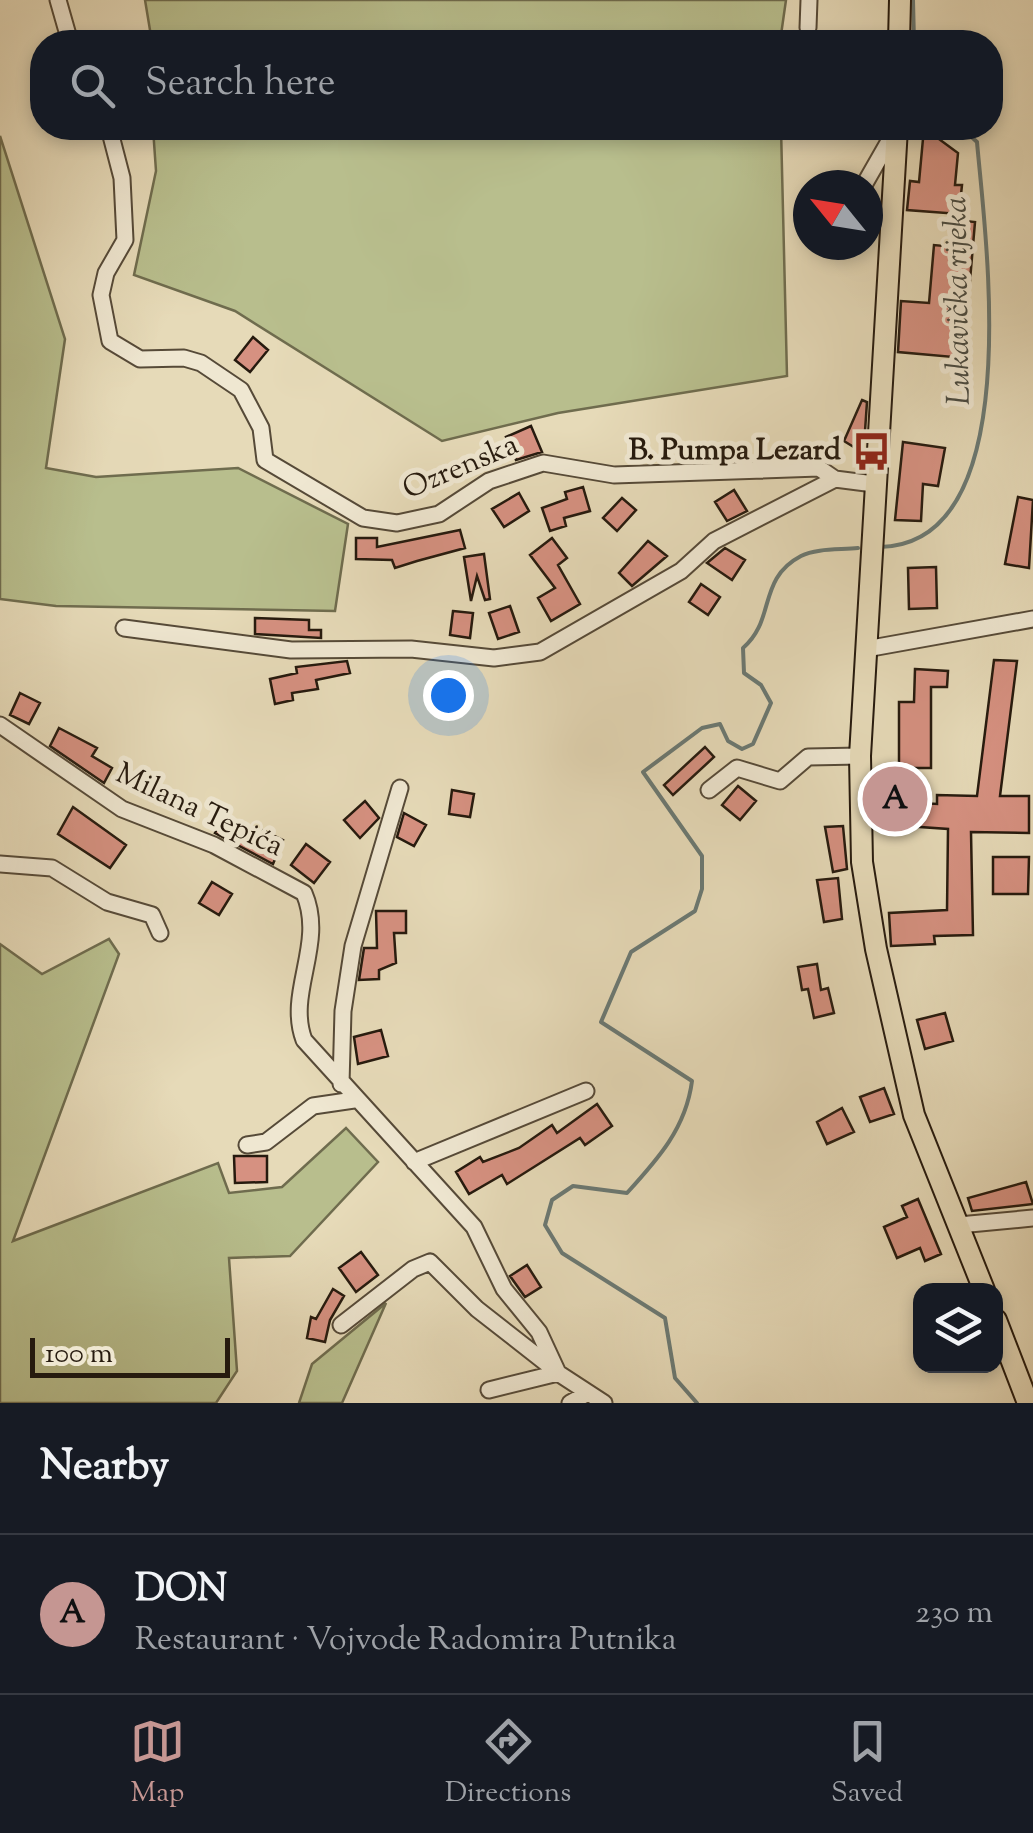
<!DOCTYPE html>
<meta charset="utf-8">
<style>
:root{--surface:#171b24;--page:#20242c;--text:#f1f3f6;--muted:#9ea1a6;--line:#363941;--accent:#c59692}
body{margin:0;font-family:"Sorts Mill Goudy",serif;background:var(--page);color:var(--text)}
.controls{position:absolute;right:30px;bottom:30px;display:grid;overflow:hidden;border-radius:20px;box-shadow:0 5px 15px #0003}
.controls button{width:90px;height:90px;display:grid;place-items:center;padding:0;border:0;border-bottom:2px solid var(--line);background:var(--surface);color:var(--text);font:50px sans-serif}
.compass{position:absolute;left:793px;top:170px;width:90px;height:90px;border-radius:50%;background:var(--surface);box-shadow:0 5px 15px #0003;rotate:300deg}
.scale{position:absolute;left:30px;bottom:25px;width:200px;box-sizing:border-box;padding-left:10px;border:5px solid #261a0e;border-top:0;font-size:28px;line-height:35px;white-space:nowrap;color:#261a0e;-webkit-text-stroke:8px #efe7d1;paint-order:stroke}
.you{position:absolute;left:448px;top:695px;width:35px;height:35px;margin:-25px;border:8px solid #fff;border-radius:50%;background:#1a73e8;box-shadow:0 0 0 15px #1a73e833}
.badge{display:grid;place-items:center;width:65px;height:65px;border-radius:50%;background:var(--accent);color:#111;font-size:32px;font-weight:700}
.pin{position:absolute;translate:-50% -50%;border:5px solid #fff;box-shadow:0 2px 10px #0006}
.list{margin:0;padding:0;list-style:none}
h2{display:flex;justify-content:space-between;align-items:center;height:130px;margin:0;padding:0 40px;font-size:42px}
h2 small{font-size:32px;font-weight:400;color:var(--muted)}
.list li{display:grid;grid-template-columns:65px 1fr auto;gap:30px;align-items:center;box-sizing:border-box;height:160px;padding:0 40px;border-top:2px solid var(--line)}
.list b{display:block;font-size:38px;white-space:nowrap}
.list p{margin:0;font-size:32px;white-space:nowrap;color:var(--muted)}
.list em{font-size:32px;font-style:normal;color:var(--muted)}
.icon{flex:none;width:55px;height:55px;fill:none;stroke:currentColor;stroke-width:2;stroke-linecap:round;stroke-linejoin:round}
.map{position:relative;flex:none;width:1033px;height:1403px;overflow:hidden}
.search{position:absolute;background:var(--surface);box-shadow:0 5px 15px #0003;left:30px;right:30px;top:30px;height:110px;display:flex;align-items:center;gap:25px;box-sizing:border-box;padding:0 35px;border-radius:40px;color:var(--muted);font-size:38px}
.sheet{height:290px;background:var(--surface)}
nav{display:flex;justify-content:space-around;align-items:center;box-sizing:border-box;height:140px;border-top:2px solid var(--line);background:var(--surface);font-size:28px;color:var(--muted)}
nav a{display:grid;justify-items:center;gap:5px}
nav .on{color:var(--accent)}
.map>svg:first-child{display:block}
.green{fill:#b8be8d;stroke:#6f6c4e;stroke-width:2.5}
.lines{fill:none;stroke-linecap:round;stroke-linejoin:round}
.stream{stroke:#6b7973;stroke-width:4}
.building{fill:#d69181;stroke:#261a0e;stroke-width:2.5}
.minor-casing{stroke:#564a38;stroke-width:19}
.major-casing{stroke:#261a0e;stroke-width:24}
.minor{stroke:#efe7d1;stroke-width:15}
.major{stroke:#e6dab8;stroke-width:20}
.labels{text-anchor:middle;dominant-baseline:central;stroke-width:10;stroke-linejoin:round;paint-order:stroke}
.poi-label{font-size:30px;font-weight:bold;fill:#261a0e;stroke:#efe7d1;text-anchor:end}
.street-label{font-size:30px;fill:#261a0e;stroke:#efe7d1}
.water-label{font-size:32px;font-style:italic;fill:#484a41;stroke:#efe7d1}
</style>
<div class="map">
<svg width="1033" height="1403" viewBox="0 0 1033 1403">
<rect width="100%" height="100%" fill="#e6dab8"/>
<filter id="stains"><feTurbulence type="fractalNoise" baseFrequency=".002" numOctaves="4"/><feColorMatrix values="0 0 0 0 .2 0 0 0 0 .09 0 0 0 0 .02 0 0 0 .5 -.17"/></filter>
<radialGradient id="worn" r=".72"><stop offset=".6" stop-color="#630" stop-opacity="0"/><stop offset="1" stop-color="#630" stop-opacity=".3"/></radialGradient>
<path class="green" d="M145,0H786L780,42H152Z
M153,128H781L787,376L558,413L442,441L235,311L134,275L156,171Z
M0,136L65,339L46,468L96,477L238,468L348,524L335,611L56,606L0,599Z
M109,939L119,954L13,1241L218,1163L229,1193L282,1187L346,1128L378,1162L290,1256L229,1258L237,1371L216,1403H0V944L42,974Z
M386,1303L342,1403H299L312,1364Z"/>
<g class="lines">
<path class="stream" d="M913,0L914,42
M880,547C1029,544 985,236 977,142L962,128
M697,1403L675,1378L665,1318L562,1253L545,1225L552,1200L573,1186L627,1193C658,1159 686,1128 692,1081L601,1022L631,952L695,911L702,889V856L643,772L702,728L720,724L728,741L742,749L753,744L771,703L761,685L744,673L743,648C776,620 757,579 801,556C816,548 841,550 858,548"/>
</g>
<path class="building" d="M924,128L958,153L955,185H962L959,214L907,210L910,181L919,182Z
M956,220L975,222L968,304L957,303L953,357L898,352L901,301L929,303L934,245L954,247Z
M253,337L268,350L250,372L235,360Z
M862,400L867,402L865,431L857,449L844,441Z
M531,426L542,452L516,460L506,437Z
M903,442L945,448L938,486L923,484L921,521L895,520Z
M583,487L590,511L564,518L566,526L550,531L542,508L567,499L565,492Z
M734,490L747,511L727,521L715,502Z
M519,493L529,511L504,527L492,509Z
M1018,497L1033,500L1029,568L1005,564Z
M622,498L636,510L617,531L603,518Z
M460,530L465,548L417,561L395,568L392,560L356,559V538H377V547Z
M552,538L567,558L558,565L580,604L551,621L538,598L555,588L530,555Z
M648,541L667,556L632,586L619,573Z
M725,548L745,560L732,580L707,563Z
M484,554L490,599L485,600L477,576L471,601L464,557Z
M936,567L937,608L909,609L908,568Z
M701,584L720,597L708,615L689,602Z
M510,606L519,632L498,639L489,613Z
M453,611L473,613L470,638L450,635Z
M255,618L309,620V630H321V638L255,634Z
M994,660L1017,661L1000,796H1029V833L971,832L973,935L934,936L935,944L891,946L889,913L947,910L948,829L906,826L907,802L937,804V795L977,796Z
M347,661L350,673L316,680L318,689L292,693L293,700L275,704L270,679L297,673L296,667Z
M915,669L948,671L947,687H931V768H899V702H914Z
M20,693L40,703L29,724L10,715Z
M59,728L97,748L92,756L112,768L104,783L50,746Z
M705,747L714,757L673,795L664,785Z
M738,786L756,801L740,820L722,805Z
M452,790L474,794L470,817L449,814Z
M365,801L379,818L360,838L344,820Z
M73,807L126,845L110,868L58,834Z
M404,813L426,825L414,846L397,837Z
M223,819L259,836L262,830L283,840L273,864L215,833Z
M843,826L847,869L833,872L825,827Z
M306,844L330,862L314,883L291,865Z
M993,857H1029L1028,894H993Z
M838,878L842,919L824,922L817,880Z
M212,882L232,894L219,915L199,903Z
M376,911H406V933H394L396,963L379,970V979L359,980L364,948H377Z
M817,964L821,990L828,988L834,1013L814,1018L808,989L802,990L798,967Z
M945,1013L953,1041L925,1049L917,1020Z
M381,1030L388,1056L358,1064L354,1037Z
M884,1088L894,1114L870,1122L860,1097Z
M597,1104L612,1126L585,1145L580,1138L507,1184L502,1175L469,1194L456,1172L480,1157L483,1162L519,1148L552,1125L557,1133Z
M842,1108L854,1132L827,1144L817,1122Z
M234,1156H267V1182L235,1183Z
M1026,1182L1033,1204L972,1211L968,1198Z
M918,1199L941,1254L925,1261L920,1248L897,1258L884,1227L907,1217L902,1206Z
M361,1252L378,1275L356,1292L339,1268Z
M527,1265L541,1287L525,1297L510,1276Z
M333,1289L344,1296L330,1320L325,1342L307,1338L311,1317L316,1319Z"/>
<g class="lines">
<defs>
<path id="minor" d="M58,0L70,42
M808,28L809,0
M109,128L122,178L125,240L106,273L101,295L110,341L140,359L184,358L201,363L241,390L261,428L265,460L363,518L397,523L439,514L489,481L543,463L614,475L819,468L835,479
M864,185L888,143L897,137
M124,628L291,650L411,649L494,658L540,652L681,571L714,541L835,479L874,484
M866,649L1033,619
M0,725L122,809L214,845L304,893C326,944 286,992 304,1040L474,1227L504,1289L539,1332L558,1373L604,1403
M709,790L737,768L780,781L808,757L860,756
M0,864L52,868L107,902L152,915L160,933
M341,1084L343,1011L353,946L400,788
M247,1145L266,1142L313,1106L354,1100
M414,1162L586,1091
M959,1225L1033,1218
M341,1325L413,1269L430,1262L477,1309L555,1370
M489,1390L558,1373
M570,1403L588,1393"/>
<path id="major" d="M899,42L900,0
M897,128L860,756L862,862L876,949L914,1115L984,1290
M996,1320L1028,1403"/>
</defs>
<use href="#minor" class="minor-casing"/>
<use href="#major" class="major-casing"/>
<use href="#minor" class="minor"/>
<use href="#major" class="major"/>
</g>
<defs>
<symbol id="bus-bare" viewBox="-9 -9 18 18"><path d="M-5-6H5V4H4V6H2V4H-2V6H-4V4H-5ZM-3.5-4V0h7V-4ZM-3.5 1.2v1.5H-2V1.2ZM2 1.2v1.5H3.5V1.2Z" fill="#8f2418" stroke="#efe7d1" stroke-width="2.5" paint-order="stroke"/></symbol>
</defs>
<g fill-rule="evenodd">
<use href="#bus-bare" x="844" y="424" width="55" height="55"/>
</g>
<g class="labels">
<g class="poi-label">
<text x="841" y="451">B. Pumpa Lezard</text>
</g>
<g class="street-label">
<text transform="translate(461 468) rotate(-23)">Ozrenska</text>
<text transform="translate(199 811) rotate(25)">Milana Tepića</text>
</g>
<g class="water-label">
<text transform="translate(959 301) rotate(-91)">Lukavička rijeka</text>
</g>
</g>
<rect width="100%" height="100%" filter="url(#stains)"/>
<rect width="100%" height="100%" fill="url(#worn)"/>
</svg>
<div class="controls">
<button><svg class="icon" aria-label="layers" viewBox="0 0 24 24"><path d="M12 4l9 5-9 5-9-5zM3 14l9 5 9-5"/></svg></button>
</div>
<svg class="compass" viewBox="-18 -18 36 36"><path d="M0-13l5 13h-10z" fill="#e53935"/><path d="M0 13l5-13h-10z" fill="#9ea1a6"/></svg>
<div class="scale">100 m</div>
<div class="you"></div>
<div class="pin badge" style="left:895px;top:799px">A</div>
<div class="search"><svg class="icon" aria-label="search" viewBox="0 0 24 24"><circle cx="10" cy="10" r="6"/><path d="M15 15l6 6"/></svg>Search here</div>
</div>
<section class="sheet">
<h2>Nearby<small></small></h2>
<ul class="list">
<li><span class="badge">A</span><div><b>DON</b><p>Restaurant · Vojvode Radomira Putnika</p></div><em>230 m</em></li>
</ul>
</section>
<nav>
<a class="on"><svg class="icon" aria-label="map" viewBox="0 0 24 24"><path d="M3 6l6-2 6 2 6-2v14l-6 2-6-2-6 2zM9 4v14M15 6v14"/></svg>Map</a>
<a><svg class="icon" aria-label="directions" viewBox="0 0 24 24"><path d="M12 3l9 9-9 9-9-9zM9 14v-3h6M13 9l2 2-2 2"/></svg>Directions</a>
<a><svg class="icon" aria-label="saved" viewBox="0 0 24 24"><path d="M7 4h10v16l-5-4-5 4z"/></svg>Saved</a>
</nav>
